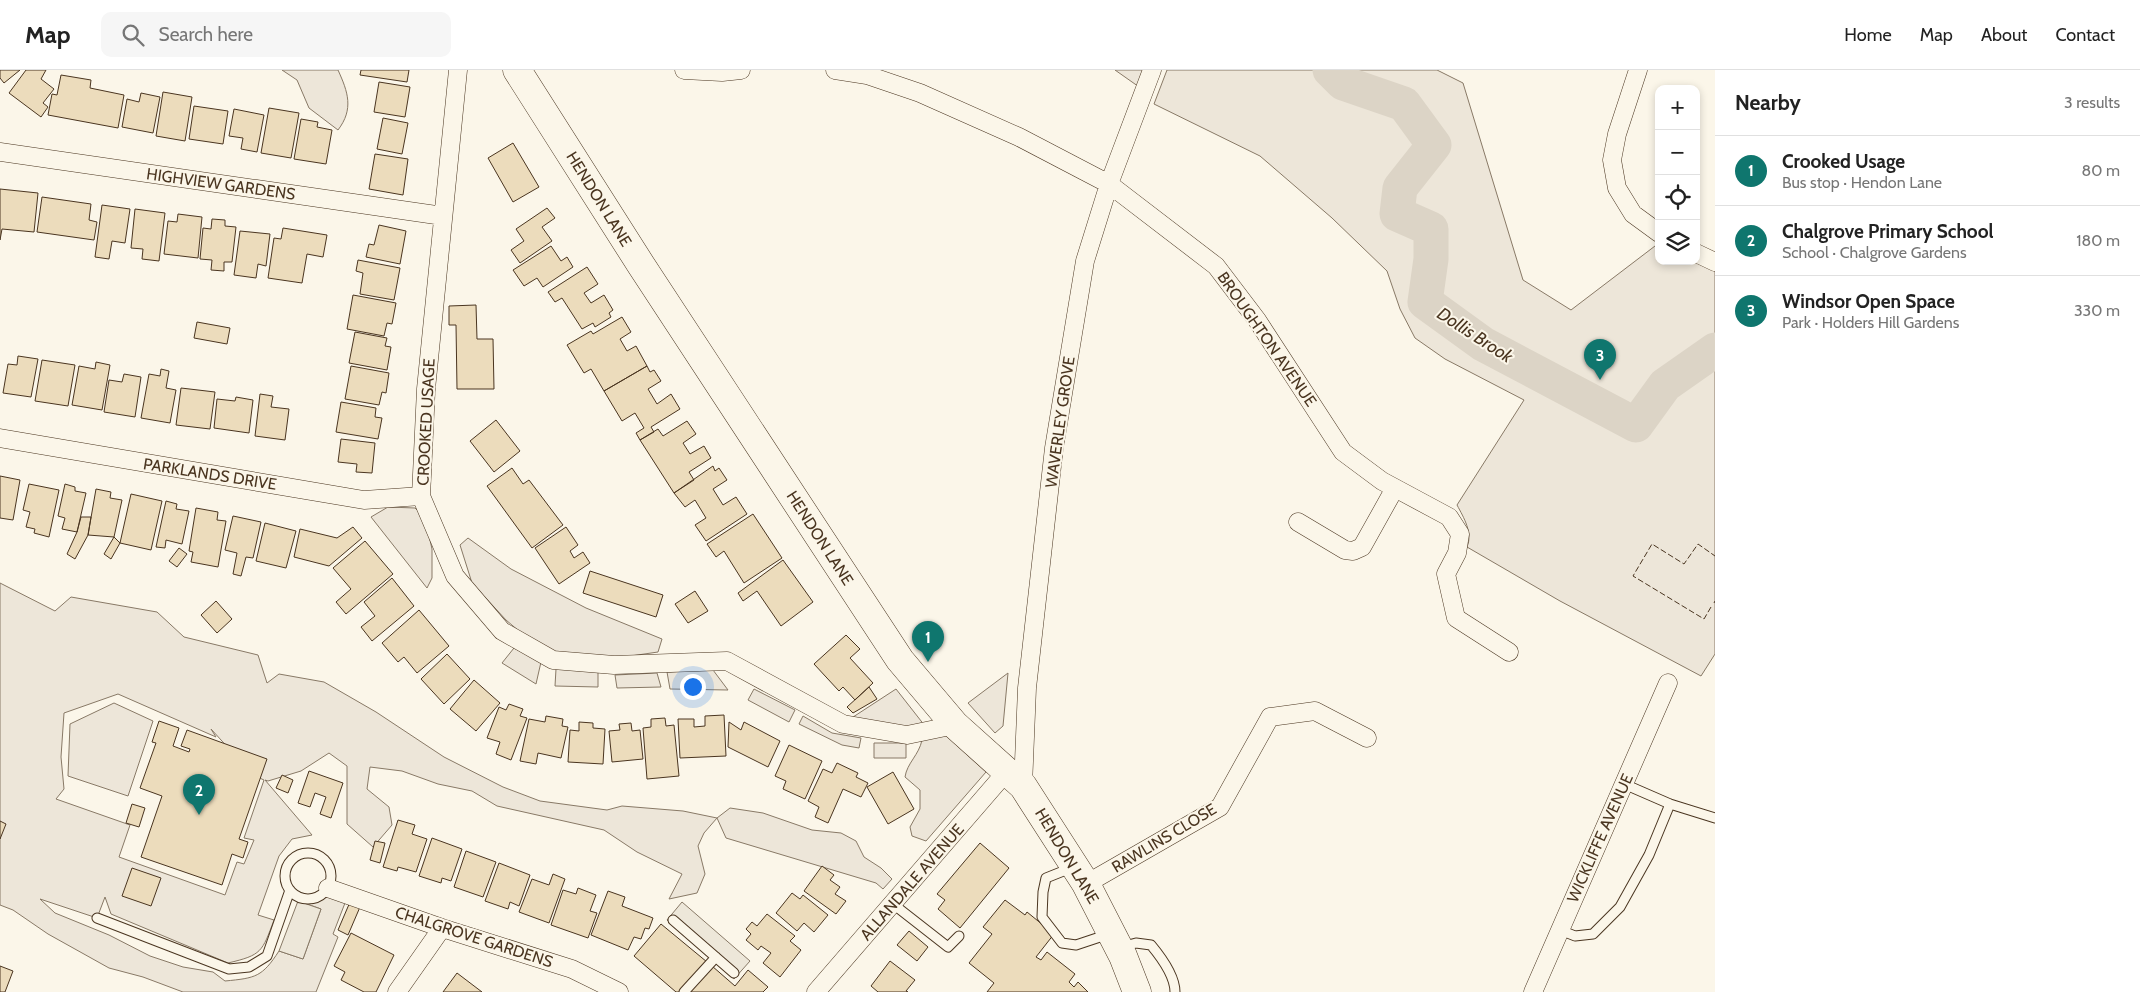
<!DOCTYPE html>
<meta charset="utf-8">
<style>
:root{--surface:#fff;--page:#f6f6f6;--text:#222;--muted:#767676;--line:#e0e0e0;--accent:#0f766e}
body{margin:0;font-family:Cabin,sans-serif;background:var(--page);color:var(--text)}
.controls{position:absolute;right:15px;top:15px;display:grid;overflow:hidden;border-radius:10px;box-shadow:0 2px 8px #0003}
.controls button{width:45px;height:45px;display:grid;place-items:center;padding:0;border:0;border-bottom:1px solid var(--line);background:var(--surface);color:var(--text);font:25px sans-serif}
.you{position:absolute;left:692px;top:616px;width:18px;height:18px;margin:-12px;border:4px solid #fff;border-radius:50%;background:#1a73e8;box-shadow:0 0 0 8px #1a73e833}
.badge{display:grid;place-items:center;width:32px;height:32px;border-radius:50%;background:var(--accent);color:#fff;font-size:16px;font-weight:700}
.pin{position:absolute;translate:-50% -41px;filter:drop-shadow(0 1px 2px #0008)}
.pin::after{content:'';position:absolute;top:26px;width:18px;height:15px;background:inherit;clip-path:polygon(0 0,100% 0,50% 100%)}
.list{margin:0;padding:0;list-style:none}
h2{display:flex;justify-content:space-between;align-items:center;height:65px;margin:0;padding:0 20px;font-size:21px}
h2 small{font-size:16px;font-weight:400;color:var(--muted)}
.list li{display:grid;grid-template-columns:32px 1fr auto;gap:15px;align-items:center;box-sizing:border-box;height:70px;padding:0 20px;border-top:1px solid var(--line)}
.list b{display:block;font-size:19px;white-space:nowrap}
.list p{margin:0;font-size:16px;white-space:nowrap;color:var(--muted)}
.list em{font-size:16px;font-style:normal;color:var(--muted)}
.icon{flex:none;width:28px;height:28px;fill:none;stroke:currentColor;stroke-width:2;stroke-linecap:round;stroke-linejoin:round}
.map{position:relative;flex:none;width:1715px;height:922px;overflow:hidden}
header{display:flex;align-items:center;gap:30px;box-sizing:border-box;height:70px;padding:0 25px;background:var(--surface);border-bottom:1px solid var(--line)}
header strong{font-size:24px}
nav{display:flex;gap:28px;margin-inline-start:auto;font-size:18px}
.search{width:350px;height:45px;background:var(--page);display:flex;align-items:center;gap:12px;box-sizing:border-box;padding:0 18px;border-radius:10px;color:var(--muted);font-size:19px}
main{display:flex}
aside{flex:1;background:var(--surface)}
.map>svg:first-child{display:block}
.green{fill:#ede6d9;stroke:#887966;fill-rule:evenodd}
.parking{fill:#ede7d9;stroke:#887966}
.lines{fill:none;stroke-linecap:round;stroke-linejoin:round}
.river{stroke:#dcd4c6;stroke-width:35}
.building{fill:#ecdcbc;stroke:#4a3520}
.lane-casing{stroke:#4a3520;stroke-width:11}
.street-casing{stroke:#4a3520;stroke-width:19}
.primary-casing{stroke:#4a3520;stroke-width:29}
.lane{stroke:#fbf6e9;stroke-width:9}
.street{stroke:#fbf6e9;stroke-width:18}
.primary{stroke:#fbf6e9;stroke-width:28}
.fence{stroke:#4a3520;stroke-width:1;stroke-dasharray:6 2.5;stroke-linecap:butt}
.labels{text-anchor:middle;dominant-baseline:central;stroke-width:4;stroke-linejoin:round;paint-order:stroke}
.street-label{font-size:16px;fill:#4a3520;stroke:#fbf6e9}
.water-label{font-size:18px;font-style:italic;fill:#4a3520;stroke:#fbf6e9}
</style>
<header>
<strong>Map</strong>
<div class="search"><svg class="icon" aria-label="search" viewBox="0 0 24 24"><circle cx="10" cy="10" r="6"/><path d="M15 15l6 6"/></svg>Search here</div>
<nav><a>Home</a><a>Map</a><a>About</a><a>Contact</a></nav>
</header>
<main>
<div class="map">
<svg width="1715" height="922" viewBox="0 0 1715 922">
<rect width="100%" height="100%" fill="#fbf6e9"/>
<path class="green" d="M282,0H338C348,22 354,39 338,60L309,38L297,10Z
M1115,0H1146L1142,19Z
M1167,0H1437L1463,13L1523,210L1571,240L1655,176L1659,177V191H1696L1715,197V584L1701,606L1560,531L1467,477C1473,463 1464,448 1457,435L1524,330L1445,289L1415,268L1400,239L1387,201L1332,148L1260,86L1154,34Z
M388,437L415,438L425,448L432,479V508L427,518L371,447Z
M468,468L511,499L586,538L662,569L658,582L617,588L570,587L533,573L506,550L472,513L460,475Z
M0,513L55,541L71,527L157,542L184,567L258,585L267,613L279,604L324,612L376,642L444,687L503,717L540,731L607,740L622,736L683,741L717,748L730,738L763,743L812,760L841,763L856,771L864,787L881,798L892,809L883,819L876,813L726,768L717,748L704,763L698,776L705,804L697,823L669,829L682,804L637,782L604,760L497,736L472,721L438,714L402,701L370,697L367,719L389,737L392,755L373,777L347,754V696L329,683L301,701L268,711L265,710L312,765L292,769L279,786L258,845L274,850C262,882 262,885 228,893L111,844L105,827L97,848L40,829L55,843L109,865L150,886L183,897L213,902L225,911C256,908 262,907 279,881L303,889L321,839L307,834L329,826L345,833L333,864L338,867L316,922H183L143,907L109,898L48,864L13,840L0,835ZM118,624L216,667L211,659L253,705L264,710L244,768L254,770L244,794L237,792L225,825L119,787L130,755L56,729L64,719L61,687L64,643Z
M514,578L541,592L536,614L502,593Z
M556,599L598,600V617L555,616Z
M713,600L728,620L670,619L667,602Z
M657,603L661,617L617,618L615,605Z
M1008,603L1003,656L995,663L968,633Z
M754,619L795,640L789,652L748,630Z
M896,619L925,656L909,659L850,649Z
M114,633L153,651L128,726L68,706L70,654Z
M803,646L832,663L861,668L859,678L842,675L799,654Z
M945,665L986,702L926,771L912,766L910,757L920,739V720L905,707C907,693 919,685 922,670Z
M874,673H906V688H874Z"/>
<path class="parking" d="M298,831L321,839L303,889L279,881Z
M682,832L750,891L734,909L667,850Z"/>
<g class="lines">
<path class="river" d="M1330,0L1343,13L1404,34L1434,75L1400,118L1397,144L1431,159V189L1425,232L1483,274L1636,355L1665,315L1715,280"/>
</g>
<path class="building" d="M0,0H20L4,13L0,8Z
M26,0H46L41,9L54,19L43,33L48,37L41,47L9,23Z
M361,0H409L407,12L360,5Z
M61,5L91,10L90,18L124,25L118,58L48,45L52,24L57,25Z
M379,12L410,17L405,47L374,42Z
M163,22L192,27L185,71L156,66Z
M141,23L160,27L153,63L122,57L127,29L139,32Z
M194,36L228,41L223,74L189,69Z
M269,38L299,43L291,88L261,83Z
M234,39L264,45L257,82L241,79L243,68L229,66Z
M383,48L408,53L402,84L377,79Z
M301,49L318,52L317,57L332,60L326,94L294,89Z
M513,73L539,117L513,132L488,88Z
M375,84L408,89L403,125L369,119Z
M0,119L38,123L34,162L2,159L0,170Z
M42,127L91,134L89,150L97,152L94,170L37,162Z
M102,135L130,139L125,173L112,171L109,189L95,187Z
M547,138L555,148L542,157L552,171L520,193L511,180L524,171L516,159Z
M135,139L165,143L159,191L142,189L143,179L131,178Z
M178,144L202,147L198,188L164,184L168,151L177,152Z
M212,149L225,150V156L236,157L232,192H224V201L211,200L212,190L200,189L203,158L211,159Z
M379,155L406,161L400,194L366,187L369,174L374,175Z
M283,158L327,165L323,187L307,184L302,213L268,208L274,168L281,169Z
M240,161L270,164L266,196L258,194L256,208L234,205Z
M551,176L561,191L567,187L573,197L543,217L537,208L524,216L513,200Z
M358,190L400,198L394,230L360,224L363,203L356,201Z
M587,197L598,214L584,223L591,233L604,225L613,240L609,243L611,247L595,257L593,253L582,259L562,228L555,232L548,222Z
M353,225L396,233L392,254L387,253L384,266L347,259Z
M476,235L477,269H493L494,319H457L456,255H449V236Z
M622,247L631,262L620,269L627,281L636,276L647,296L604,321L591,299L584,303L567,275L591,261L593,264Z
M197,252L230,258L227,274L194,268Z
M355,262L387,268L385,276L391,277L387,300L349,293Z
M18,286L38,289L31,327L3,323L8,294L17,295Z
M42,290L75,295L68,336L35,331Z
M96,292L110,295L102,340L72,335L79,296L95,299Z
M351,296L389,303L386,323L382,322L379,335L345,329Z
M647,296L650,302L654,300L661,311L648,319L657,334L671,324L680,339L651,357L654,362L640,370L636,363L644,358L635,343L622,351L604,321Z
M161,299L169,301L166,318L176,320L170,353L141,348L149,304L160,306Z
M124,304L141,307L135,347L104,342L109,310L122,312Z
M181,318L215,322L210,359L176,355Z
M260,324L273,326L271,337L289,339L285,370L255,366Z
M236,327L253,330L249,363L214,358L217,329L235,331Z
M341,332L376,338L375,347L382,348L378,369L336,362Z
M496,350L520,381L494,402L470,371Z
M687,351L696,364L683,373L690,384L704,376L711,388L689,402L694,410L674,423L640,370L658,359L663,366Z
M341,369L375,373L372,403L356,402L357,394L338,392Z
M713,396L715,401L719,398L727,410L713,419L723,435L736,427L747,444L706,471L695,455L706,448L695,430L685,437L674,423Z
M512,398L523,414L529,410L563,455L532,478L487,416Z
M0,406L20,410L13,450L0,448Z
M29,414L59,420L49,467L34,463L35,459L26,457L30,442L23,440Z
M65,414L75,417V421L86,423L77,462L62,459L65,448L58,446Z
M96,419L111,422L110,428L122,430L114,467L88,465Z
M131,424L162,431L151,480L120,473Z
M166,431L177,434L176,439L189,441L182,474L166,470L165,478L156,477Z
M196,438L218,442L217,450L226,451L218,497L191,492L193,482L189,481Z
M753,444L782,488L744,513L724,481L716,487L707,474Z
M233,446L261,452L253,488L246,487L241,506L233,504L237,483L225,480Z
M81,447H91L88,465L75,489L67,484L77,462Z
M265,453L296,461L286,498L256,491Z
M353,457L362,468L329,496L294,487L300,459L337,468Z
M566,457L578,475L570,481L574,488L583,482L590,493L559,514L535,478Z
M114,467L120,473L111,489L104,484Z
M365,471L393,504L346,544L336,532L351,519L333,498Z
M179,478L187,484L177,497L169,491Z
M783,490L813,532L781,556L757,521L743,531L738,523Z
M590,501L663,525L656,547L583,523Z
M392,508L414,536L372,571L361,557L375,546L364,532Z
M695,521L708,541L688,553L675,534Z
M216,531L232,549L217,563L201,545Z
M419,540L449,576L417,603L404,587L398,592L382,573Z
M846,565L860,579L850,588L873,613L855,630L843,617L839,621L814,594Z
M447,584L470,609L444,634L421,609Z
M474,610L500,633L476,661L450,639Z
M869,617L877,629L853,643L847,637Z
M509,634L523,639L520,646L527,648L511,690L496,684L500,672L487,668L499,637L506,640Z
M724,645L726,686L680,688L678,649H694V657L705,656V646Z
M546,646L563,649L562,656L568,657L561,688L538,683L536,694L520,691L529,649L545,652Z
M665,648L666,656L674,655L679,706L647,709L643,658L651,657V649Z
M159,651L179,658L173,676L189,682L190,679L181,676L187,660L267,689L239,769L248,772L243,788L232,784L222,815L141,787L162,726L140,718L156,673L152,672Z
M579,652L593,653V658L605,659L603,694L568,692L570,660L579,661Z
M729,652L741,660L744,652L780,671L768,697L728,677Z
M631,653L632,661L640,660L643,689L612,692L609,661L620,660L619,654Z
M789,675L822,691L805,729L783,719L786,711L775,706Z
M837,693L858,703L856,707L868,713L861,727L843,719L828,753L815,747L819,737L808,731L823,699L832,703Z
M309,701L343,713L331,748L320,744L326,727L315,723L310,737L298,733Z
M893,702L914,739L888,754L867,717Z
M282,705L293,710L288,723L276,718Z
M132,734L145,738L139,757L126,753Z
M398,750L415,755L412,764L427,769L416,802L398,797L397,801L383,797Z
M0,751L6,754L0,769Z
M432,768L462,779L451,811L442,808L441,813L419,806Z
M375,771L385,773L380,793L370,790Z
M980,773L1009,798L960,858L938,839L945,830L937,824Z
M466,781L496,792L483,827L454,817Z
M499,793L530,805L519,836L510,832L508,839L485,831Z
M822,796L834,805L830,810L840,817L835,824L846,831L836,844L804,821Z
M132,798L161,808L151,836L122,826Z
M553,804L565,809L549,853L519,842L532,809L549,815Z
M578,818L596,825L590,841L597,843L588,868L551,855L563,820L576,824Z
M608,821L625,827L622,836L653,848L649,859L645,858L641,869L634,867L628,880L591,865Z
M792,823L800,829L803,825L828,845L814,862L804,853L797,861L776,843Z
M1005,830L1025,845L1027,842L1054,864L1036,887L1041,890L1047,882L1075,904L1069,912L1074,917L1078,912L1088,922H987L994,913L969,893L992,864L983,857Z
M350,832L360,837L348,865L338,860Z
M767,844L795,866L790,871L801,880L780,907L763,893L771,883L761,876L758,880L746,870L751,864L746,859L752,852L757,856Z
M661,854L707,892L681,922H676L634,886Z
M909,861L928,877L917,891L897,875Z
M351,863L394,885L376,922H364L341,910L345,902L334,896Z
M890,891L915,910L906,921L908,922H878L871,916Z
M0,896L13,901L5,922H0Z
M712,896L735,916L748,900L768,917L763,922H689Z
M457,903L482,922H443Z"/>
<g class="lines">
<defs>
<path id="lane" d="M1624,714L1670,734L1715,748
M285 806a23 23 0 1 1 46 0a23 23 0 1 1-46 0Z
M1071,798L1046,808L1043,822L1042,847L1062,873L1076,875L1109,864
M893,834L948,877L959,866
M97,848L229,899L249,897L267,886L290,820
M673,850L734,903
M1560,860L1575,866L1593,864L1620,837L1649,785L1670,734
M1121,877L1136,873L1151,875C1161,887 1175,906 1175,922
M684,922L716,887"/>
<path id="street" d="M458,0L426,319L421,426L455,506L502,561L553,590L614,595L727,591L843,654L907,665L955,655
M684,0L722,2L741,0
M835,0L867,5L920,23L1019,67L1109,114L1216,196L1257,250L1343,382L1382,411L1449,447L1460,464L1457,483L1446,504L1456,548L1509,582
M1638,0L1617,64L1612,90L1617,118L1633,144L1659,163
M0,82L443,146
M1696,183L1715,192
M0,368L364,430L421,426
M1298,452L1345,480L1353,481L1362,477L1395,418
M1023,716L1027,618L1054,378L1085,191L1109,114L1152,0
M1086,814L1220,737L1270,647L1315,641L1367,668
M328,818L442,858L572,899L619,922
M397,922L442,858
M816,922L1007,701
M1533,922L1668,613"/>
<path id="primary" d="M517,0L641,195L900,590L955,655L1023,716L1086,814L1123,886L1137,922"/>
</defs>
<use href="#lane" class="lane-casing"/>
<use href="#street" class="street-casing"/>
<use href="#primary" class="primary-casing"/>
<use href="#lane" class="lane"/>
<use href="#street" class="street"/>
<use href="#primary" class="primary"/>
<path class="fence" d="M1714,533L1715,531
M1711,537L1704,549L1633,506L1652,474L1684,494L1698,474L1715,486"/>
</g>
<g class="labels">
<g class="street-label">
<text transform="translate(221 114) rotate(8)">HIGHVIEW GARDENS</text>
<text transform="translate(599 129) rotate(58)">HENDON LANE</text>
<text transform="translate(1267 269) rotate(55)">BROUGHTON AVENUE</text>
<text transform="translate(426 352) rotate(-87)">CROOKED USAGE</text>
<text transform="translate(1060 352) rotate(-82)">WAVERLEY GROVE</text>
<text transform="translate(210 404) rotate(9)">PARKLANDS DRIVE</text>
<text transform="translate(820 468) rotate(57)">HENDON LANE</text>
<text transform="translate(1164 768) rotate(-31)">RAWLINS CLOSE</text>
<text transform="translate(1600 768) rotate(-66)">WICKLIFFE AVENUE</text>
<text transform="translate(1067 786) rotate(59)">HENDON LANE</text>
<text transform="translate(912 812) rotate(-49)">ALLANDALE AVENUE</text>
<text transform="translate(474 867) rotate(18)">CHALGROVE GARDENS</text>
</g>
<g class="water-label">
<text transform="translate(1475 265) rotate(33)">Dollis Brook</text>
</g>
</g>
</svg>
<div class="controls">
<button>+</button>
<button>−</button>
<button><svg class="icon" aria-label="locate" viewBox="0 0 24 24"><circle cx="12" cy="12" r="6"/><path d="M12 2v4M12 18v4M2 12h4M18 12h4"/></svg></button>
<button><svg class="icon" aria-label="layers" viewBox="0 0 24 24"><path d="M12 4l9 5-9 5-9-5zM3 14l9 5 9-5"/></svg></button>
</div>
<div class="you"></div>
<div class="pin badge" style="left:928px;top:592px">1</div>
<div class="pin badge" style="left:199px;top:745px">2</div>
<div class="pin badge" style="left:1600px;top:310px">3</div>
</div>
<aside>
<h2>Nearby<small>3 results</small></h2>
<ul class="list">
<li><span class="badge">1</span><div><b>Crooked Usage</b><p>Bus stop · Hendon Lane</p></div><em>80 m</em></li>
<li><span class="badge">2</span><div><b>Chalgrove Primary School</b><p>School · Chalgrove Gardens</p></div><em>180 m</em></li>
<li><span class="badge">3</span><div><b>Windsor Open Space</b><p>Park · Holders Hill Gardens</p></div><em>330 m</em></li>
</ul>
</aside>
</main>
